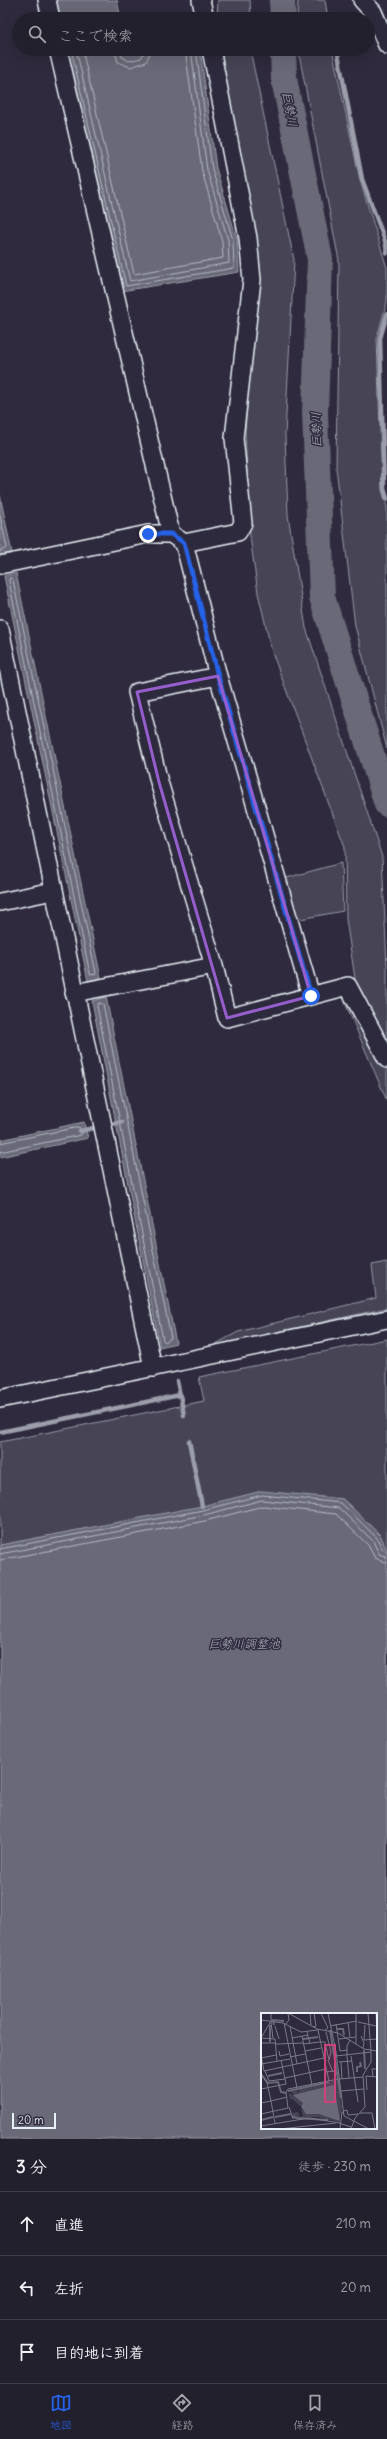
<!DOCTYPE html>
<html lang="ja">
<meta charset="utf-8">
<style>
:root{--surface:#23202e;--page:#2f2d3a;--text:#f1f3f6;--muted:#a3a3aa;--line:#403e4a;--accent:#2563eb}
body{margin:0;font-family:Delius,"Klee One",sans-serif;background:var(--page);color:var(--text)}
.scale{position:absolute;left:12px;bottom:10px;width:44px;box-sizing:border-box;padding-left:4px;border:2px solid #e8f1f8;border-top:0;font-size:11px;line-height:14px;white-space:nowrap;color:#e8f1f8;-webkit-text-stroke:3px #2f2a3d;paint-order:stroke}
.stop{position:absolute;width:12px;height:12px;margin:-9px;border:3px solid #2563eb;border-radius:50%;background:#fff}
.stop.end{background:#2563eb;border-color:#fff;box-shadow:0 1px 4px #0008}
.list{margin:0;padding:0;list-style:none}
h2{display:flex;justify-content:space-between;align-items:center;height:52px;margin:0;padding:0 16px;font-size:17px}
h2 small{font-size:13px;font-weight:400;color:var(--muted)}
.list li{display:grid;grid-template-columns:26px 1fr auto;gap:12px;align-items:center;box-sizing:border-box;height:64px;padding:0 16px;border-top:1px solid var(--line)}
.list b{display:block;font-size:15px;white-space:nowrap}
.list em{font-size:13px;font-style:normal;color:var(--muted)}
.icon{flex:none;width:22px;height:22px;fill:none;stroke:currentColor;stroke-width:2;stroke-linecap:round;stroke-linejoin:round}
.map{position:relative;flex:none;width:387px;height:2139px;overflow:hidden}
.search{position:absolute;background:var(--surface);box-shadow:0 4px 16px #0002;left:12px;right:12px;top:12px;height:44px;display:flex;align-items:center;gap:10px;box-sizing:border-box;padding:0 14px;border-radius:22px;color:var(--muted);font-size:15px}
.sheet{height:244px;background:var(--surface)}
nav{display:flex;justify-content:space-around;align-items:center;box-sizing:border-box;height:56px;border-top:1px solid var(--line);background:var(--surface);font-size:11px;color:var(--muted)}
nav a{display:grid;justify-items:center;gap:2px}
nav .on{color:var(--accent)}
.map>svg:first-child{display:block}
.green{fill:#464455;stroke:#979aa6}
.water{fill:#696978;stroke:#9c9fab;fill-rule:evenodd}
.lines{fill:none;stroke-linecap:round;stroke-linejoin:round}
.shore{stroke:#b5bbc5;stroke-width:1}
.stream{stroke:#9c9fab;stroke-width:4.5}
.river{stroke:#696978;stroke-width:26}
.minor-casing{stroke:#e8f1f8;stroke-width:20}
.minor{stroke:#2f2a3d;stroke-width:17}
.route{stroke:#2563eb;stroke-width:5}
.marked{fill:none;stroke:#965dcd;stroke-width:3;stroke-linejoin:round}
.labels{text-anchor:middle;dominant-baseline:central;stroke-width:3;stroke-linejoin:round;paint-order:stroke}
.water-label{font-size:12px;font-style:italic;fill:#afb4be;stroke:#2f2a3d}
.inset-river{fill:none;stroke:#696978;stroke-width:2}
.inset-road{fill:none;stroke:#797a88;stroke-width:1}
.view{fill:#ca437a;fill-opacity:0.15;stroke:#ca437a;stroke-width:2}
.inset-edge{fill:none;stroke:#e8f1f8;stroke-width:2}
</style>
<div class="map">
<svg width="387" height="2139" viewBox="0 0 387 2139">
<rect width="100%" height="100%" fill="#2f2a3d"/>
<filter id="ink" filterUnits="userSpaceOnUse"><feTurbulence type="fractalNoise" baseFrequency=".025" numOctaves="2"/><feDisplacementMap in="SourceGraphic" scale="8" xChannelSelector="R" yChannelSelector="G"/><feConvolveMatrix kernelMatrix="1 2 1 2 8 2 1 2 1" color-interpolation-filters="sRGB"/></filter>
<g filter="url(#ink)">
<path class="green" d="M218,0H250L251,19H217Z
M298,0H325L328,19H297Z
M221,49H251L252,59L294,260L285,435L288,515L306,628L382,857L387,967V1101L343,998L356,985L346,919L345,847L272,652L258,593L250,537L245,431L259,263Z
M298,49H332L360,180L387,268V302L377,337L382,490L387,507V749L355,626L336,467L339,261Z
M341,863L343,911L295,920L286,878Z
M387,1262V1308L212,1346L238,1332L376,1298L372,1265Z
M387,1339V1831L0,1577V1442L204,1401L199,1377Z"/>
<path class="water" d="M56,0H117L121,19H60Z
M67,49H128L129,52L147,49H200L216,168L237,239L239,272L121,291Z
M0,495L12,553L0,555Z
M16,573L101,978L88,981L4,576Z
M106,997L176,1343L160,1347L92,1001Z
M84,1122L88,1138L0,1157V1140Z
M262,1491L343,1499L381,1536L387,1552V2139H0V1545L202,1506ZM262,2014H376V2128H262Z"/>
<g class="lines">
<path class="shore" d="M71,49L126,286L234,268L233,240L212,169L196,49
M76,49L130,281L229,263L228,240L207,170L191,49
M82,49L134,274L223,258L222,241L202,171L185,49
M114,49L118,62L130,67L146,62L152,49
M120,49L122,57L129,61L141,58L146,49
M0,515L7,548L0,551
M10,578L13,580L96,973L95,975L90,974L9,581Z
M99,1003L103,1004L171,1338L165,1342L163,1340L97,1006Z
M0,1143L79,1127L82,1133L81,1135L0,1152
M0,1549L203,1510L262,1495L341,1503L377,1538L383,1550L387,1552
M0,1554L204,1515L262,1500L339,1508L373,1541L379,1554L387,1557
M0,1560L205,1521L263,1506L336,1514L368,1545L375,1558L387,1563"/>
<path class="stream" d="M337,49L362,179L386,244L387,253
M387,314L380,338L384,488L387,499
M80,1131L122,1122
M180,1395L184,1415
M0,1432L180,1395L177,1381
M189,1441L202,1506"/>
<path class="river" d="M282,0L283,19
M283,49L284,79L320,259L315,413L322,597L387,804"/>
<defs>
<path id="minor" d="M47,0L51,19
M201,0L205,19
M362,0L373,12L387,45
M58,49L171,534
M184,543L238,532L243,523L234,438L252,280L248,238L211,49
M0,565L148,534H171L184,543L218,676L311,996
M0,629L153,1368
M0,902L53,891
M214,966L159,782L137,692L218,676
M74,993L214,966L227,1018L348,986L387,1059
M0,1399L387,1319"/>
</defs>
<use href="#minor" class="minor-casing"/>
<use href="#minor" class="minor"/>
</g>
</g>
<g class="lines" filter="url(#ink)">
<path class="route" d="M148,534H171L184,543L218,676L311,996"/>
</g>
<path class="marked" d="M218,676L311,996L227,1018L159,782L137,692Z"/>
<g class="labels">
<g class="water-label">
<text transform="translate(290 109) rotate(79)">巨勢川</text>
<text transform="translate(316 430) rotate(-92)">巨勢川</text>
<text x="244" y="1643">巨勢川調整池</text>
</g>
</g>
<g transform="translate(261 2013)">
<rect width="116" height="116" fill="#2f2a3d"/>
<path d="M76,67L81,95L78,109L57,104L35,105L32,102L30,94L32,100L37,99L39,104L42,103L40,94L43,96L42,90L39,93L30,85V88L27,80L34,83L29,78L36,77L37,81L38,76L51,73L52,76V73Z" fill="#464455"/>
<path d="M73,72L79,108L58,101H45L40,93L42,90L32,82Z" fill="#696978"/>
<path class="inset-river" d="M9,12V29M13,12L12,7L23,8M76,16H82L83,22M69,17L80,85M42,26L57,24M72,33L75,52M103,37L104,56M96,59V54L100,53L99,49M0,61L7,70L17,69L20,79L25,80M7,63L21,60M27,78L68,69M31,103L35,105L67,107M14,104L30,101M0,107L12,104"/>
<path class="inset-road" d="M27,0L56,16L77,20L103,36L116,38M49,0L50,12M60,0L67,15L64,17M67,0L75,39L83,103L108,116M95,0V31M107,0L110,38M115,0L116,22M0,7L22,10L40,19L57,17M10,9L12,25M87,9L89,24M97,9L115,13M23,10L36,75M25,11L28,7L27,0M75,11L79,38L86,37M104,12L103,27L116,26M14,13L18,26M29,13L36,51M69,13L96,8M52,14L55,13L53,0M57,17L68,68M46,19L49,31M65,19L70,39L68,47M41,23L51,72M100,23L103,30L102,35M0,25L14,26L16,48M0,25L10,8V0M31,25L47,22M78,26L95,24M59,29H64L68,47M0,30H15M15,31L42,30M42,31L59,29M18,38L19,43L28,41M44,38L60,35M0,42L3,58M75,43L110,39M86,43L88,65M86,43V33L89,27M90,43L97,89M29,44L44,41M0,45L15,42M67,47L72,59M78,49L91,48M80,49L81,66M0,51L29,46M3,58L63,45M4,58L8,68L24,66M65,59L73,58L75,67M0,61L6,70L10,88L0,90M112,63L111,56H116M24,65L65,56M78,66L102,64M0,76L25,71L20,47M106,77L105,63L116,64M80,78L103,76M28,94L32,106M83,98L86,97L87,102L97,101M99,100H111L114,116M0,101L27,95L25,79L27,76L77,66M14,110L10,88L26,84M78,110L90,114M0,113L48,105L79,110M18,116L75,110M79,116L81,99H83M90,116L94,105L104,94L102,62L110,49V38"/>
<path class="view" d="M64,32H74V89H64Z"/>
<rect width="116" height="116" class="inset-edge"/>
</g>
</svg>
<div class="scale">20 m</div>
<div class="stop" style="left:311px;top:996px"></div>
<div class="stop end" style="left:148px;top:534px"></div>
<div class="search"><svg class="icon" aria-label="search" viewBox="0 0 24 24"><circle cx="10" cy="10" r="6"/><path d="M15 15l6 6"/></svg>ここで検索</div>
</div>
<section class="sheet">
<h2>3 分<small>徒歩 · 230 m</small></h2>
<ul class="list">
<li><svg class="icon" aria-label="ahead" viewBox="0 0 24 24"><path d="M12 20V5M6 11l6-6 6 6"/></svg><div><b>直進</b></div><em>210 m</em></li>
<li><svg class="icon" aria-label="left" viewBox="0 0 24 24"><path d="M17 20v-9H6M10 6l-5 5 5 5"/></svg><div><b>左折</b></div><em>20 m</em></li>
<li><svg class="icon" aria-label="arrive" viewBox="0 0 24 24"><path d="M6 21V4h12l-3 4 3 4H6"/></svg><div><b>目的地に到着</b></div></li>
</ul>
</section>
<nav>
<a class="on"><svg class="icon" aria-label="map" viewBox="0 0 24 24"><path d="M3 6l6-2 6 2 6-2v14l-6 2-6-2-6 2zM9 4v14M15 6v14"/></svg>地図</a>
<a><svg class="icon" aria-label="directions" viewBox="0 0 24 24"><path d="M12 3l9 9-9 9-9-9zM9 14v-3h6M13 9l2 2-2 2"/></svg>経路</a>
<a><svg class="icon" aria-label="saved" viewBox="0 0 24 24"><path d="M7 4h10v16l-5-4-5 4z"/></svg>保存済み</a>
</nav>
